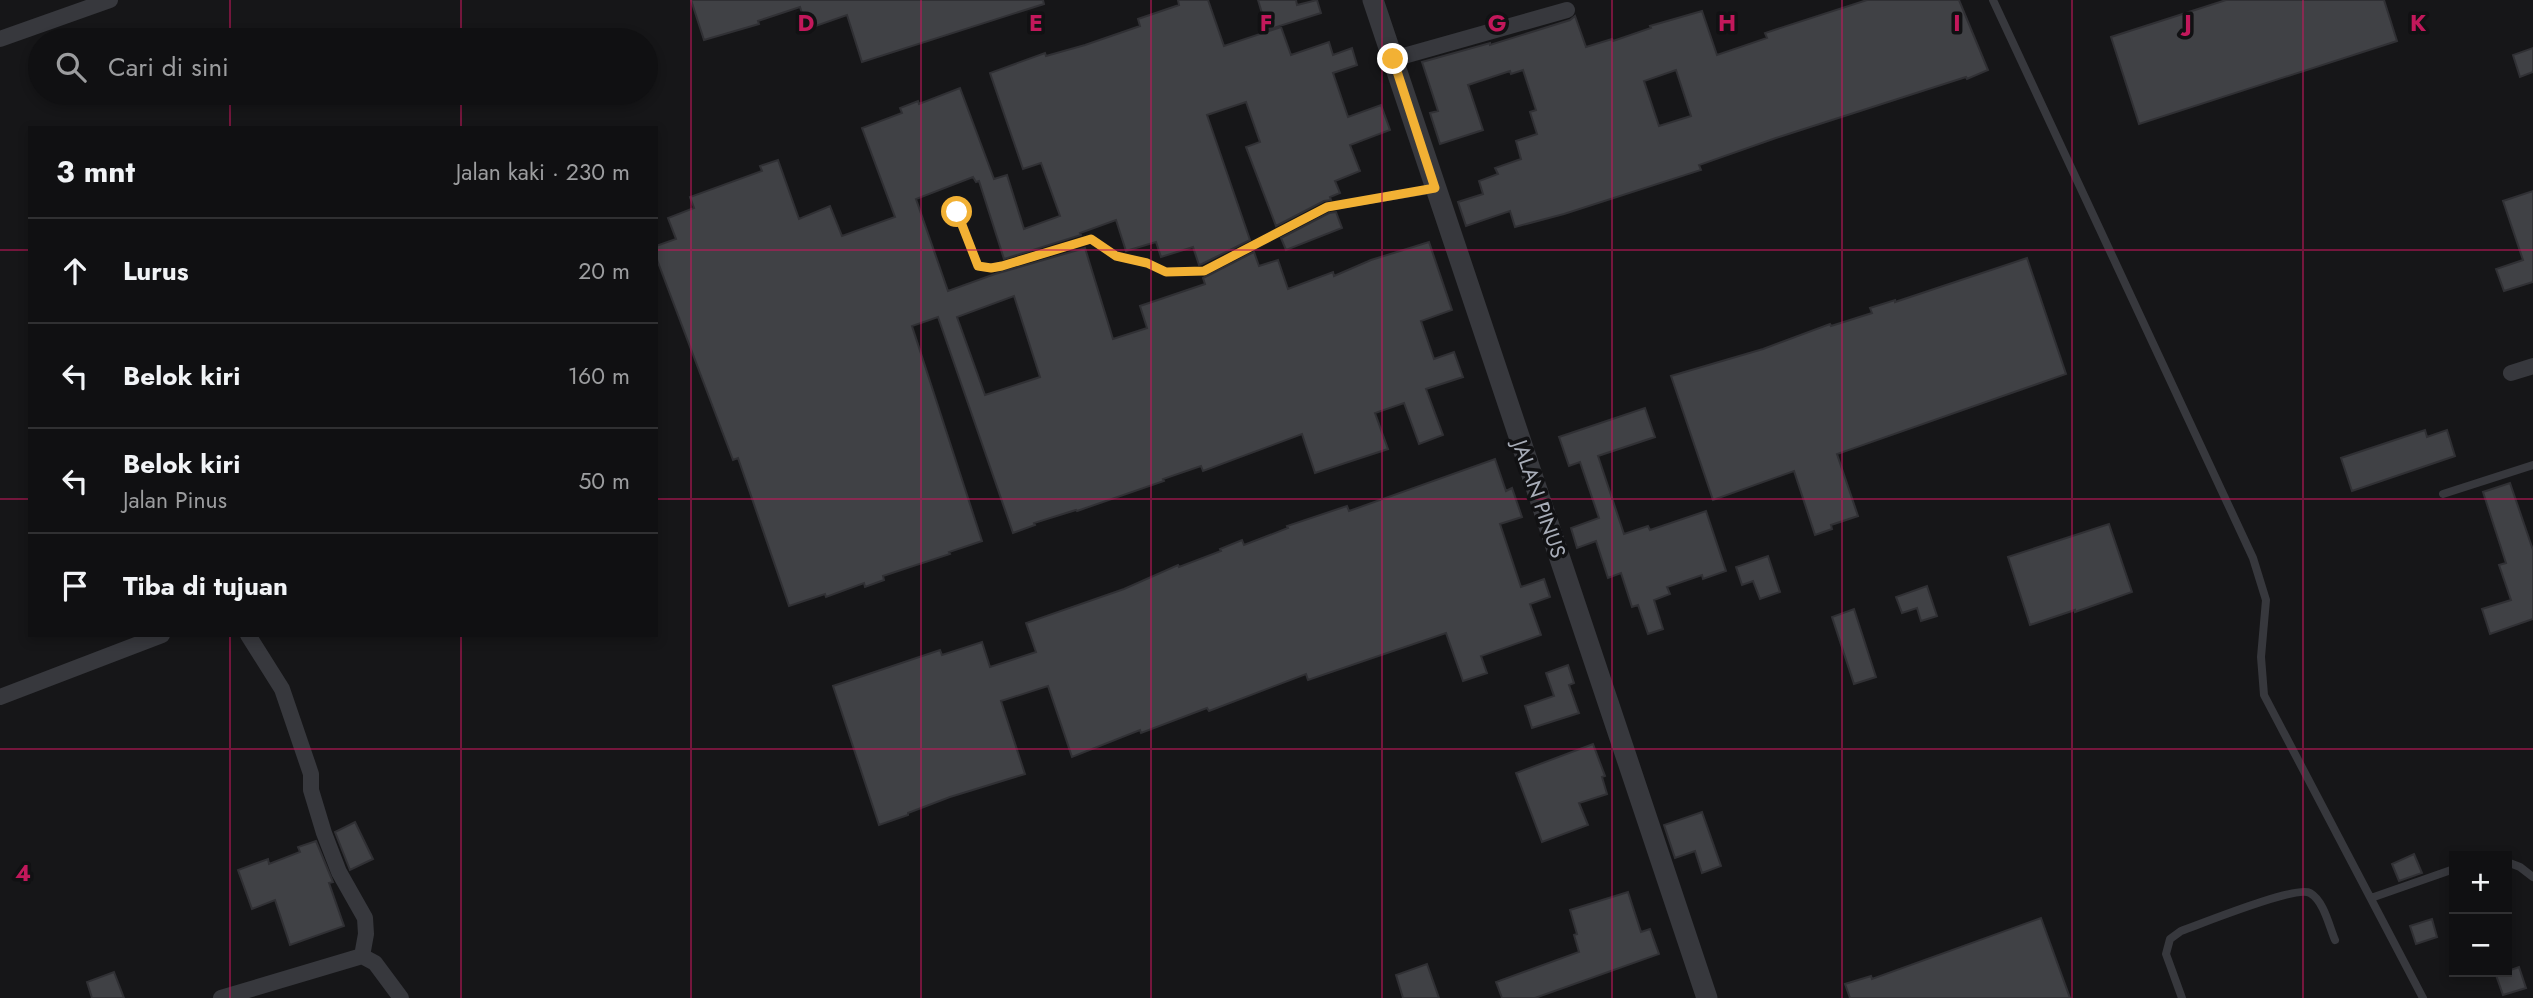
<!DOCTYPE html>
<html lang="id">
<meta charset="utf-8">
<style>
:root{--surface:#101012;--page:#1e1e20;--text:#f1f3f6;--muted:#9c9d9f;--line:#303032}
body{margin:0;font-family:Jost,sans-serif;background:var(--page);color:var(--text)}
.controls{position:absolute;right:21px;bottom:21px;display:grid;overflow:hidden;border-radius:0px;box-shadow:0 4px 10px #0003}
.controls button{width:63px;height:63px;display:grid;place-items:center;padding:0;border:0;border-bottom:2px solid var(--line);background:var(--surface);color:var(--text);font:35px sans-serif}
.stop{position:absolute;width:21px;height:21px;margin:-16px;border:5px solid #f2b134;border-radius:50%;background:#fff}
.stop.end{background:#f2b134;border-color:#fff;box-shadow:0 2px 7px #0008}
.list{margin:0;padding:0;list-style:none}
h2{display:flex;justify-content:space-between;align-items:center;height:91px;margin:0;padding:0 28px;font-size:30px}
h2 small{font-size:23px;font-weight:400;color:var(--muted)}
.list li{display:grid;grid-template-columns:46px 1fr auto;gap:21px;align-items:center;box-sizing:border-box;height:105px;padding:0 28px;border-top:2px solid var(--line)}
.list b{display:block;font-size:26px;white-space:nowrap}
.list p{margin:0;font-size:23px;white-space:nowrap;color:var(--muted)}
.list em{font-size:23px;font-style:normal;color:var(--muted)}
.icon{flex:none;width:38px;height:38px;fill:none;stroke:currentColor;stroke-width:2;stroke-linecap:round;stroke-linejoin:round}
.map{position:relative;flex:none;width:2533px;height:998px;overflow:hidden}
.search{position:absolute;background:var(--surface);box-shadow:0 4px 10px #0003;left:28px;top:28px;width:630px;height:77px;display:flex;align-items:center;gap:18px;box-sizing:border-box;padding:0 24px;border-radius:38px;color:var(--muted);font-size:26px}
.panel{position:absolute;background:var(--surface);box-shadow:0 4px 10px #0003;left:28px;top:126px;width:630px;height:511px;border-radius:0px}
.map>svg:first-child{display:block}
.building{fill:#404145;stroke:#303034;stroke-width:2;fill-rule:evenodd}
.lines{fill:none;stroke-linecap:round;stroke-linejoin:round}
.service{stroke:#37383d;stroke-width:8}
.minor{stroke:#37383d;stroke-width:16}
.tertiary{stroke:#37383d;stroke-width:21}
.route{stroke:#f2b134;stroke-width:9}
.grid{fill:none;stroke:#c2185b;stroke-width:2;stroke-opacity:0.55}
.labels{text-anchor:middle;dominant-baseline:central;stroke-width:7;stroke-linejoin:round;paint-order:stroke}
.street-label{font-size:21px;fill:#a8adb8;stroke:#111113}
.grid-label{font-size:23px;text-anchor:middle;font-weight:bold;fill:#c2185b;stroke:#111113;stroke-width:7;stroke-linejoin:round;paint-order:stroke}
</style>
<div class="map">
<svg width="2533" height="998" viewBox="0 0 2533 998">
<rect width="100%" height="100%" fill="#161618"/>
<path class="building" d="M691,0H1043L1044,4L862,62L847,15L807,29L800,7L758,21L759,24L704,40Z
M1178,0H1208L1224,46L1281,27L1291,55L1329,42L1333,55L1352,48L1357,65L1333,73L1348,117L1381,105L1390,130L1350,145L1360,171L1335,181L1340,193L1330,197L1331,200L1324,201L1276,226L1246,147L1260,142L1246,102L1207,115L1250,240L1202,264L1199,265L1193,247L1161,257L1156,242L1126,251L1116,220L1080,233L1081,235L1004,259L979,181L976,182L973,177L916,199L948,291L995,274L1085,248L1113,339L1147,328L1140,306L1205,284L1203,278L1254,252L1259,266L1278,260L1288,289L1333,272L1334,276L1371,260L1429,242L1452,310L1421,321L1434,359L1454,352L1463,377L1426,389L1443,435L1419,444L1404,403L1375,413L1388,449L1315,473L1302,434L1203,471L1201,466L1163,479L1164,481L1077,511L1076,510L1034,523L1035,525L1013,533L938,317L912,326L982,541L949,552L950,554L883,576L884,580L865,587L864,583L826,597L825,594L789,606L738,458L733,460L656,257V246L676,239L668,218L694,208L690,197L762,171L760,166L778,160L799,219L830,206L842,236L895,217L862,128L902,113L900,108L918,101L919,104L960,88L994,179L1007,175L1024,229L1060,216L1041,163L1023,169L990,73L1045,53L1046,56L1085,45L1140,26L1138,19L1179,5ZM1014,296L1040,377L985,395L957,317Z
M1258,0H1296L1297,5L1317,0L1321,13L1267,30Z
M1867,0H1959L1988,70L1967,79L1966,77L1776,138L1699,165L1701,170L1564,214L1515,227L1510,211L1466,226L1458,202L1483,194L1479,181L1498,174L1495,168L1521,159L1516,141L1537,134L1530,112L1536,110L1523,70L1511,74L1510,71L1468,85L1483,130L1440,144L1430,113L1438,111L1422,62L1490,43V45L1570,20L1575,16L1586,47L1612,39L1613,41L1651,28L1650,26L1702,11L1717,55L1767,38L1765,33ZM1676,70L1691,116L1659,126L1644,81Z
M2226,0H2384L2397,41L2139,124L2111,37Z
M2533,48V72L2520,77L2513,55Z
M2533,191V282L2504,291L2496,269L2523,260L2503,201Z
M1336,212L1342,228L1286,250L1281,238L1329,213Z
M2027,258L2066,374L1837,454L1858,516L1831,525L1832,529L1815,535L1794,471L1713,500L1671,376L1763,349L1830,324L1831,326L1872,313L1870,308L1895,300V302Z
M1645,408L1655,437L1598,456L1624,534L1648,526L1650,530L1706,511L1726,571L1703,579L1702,575L1667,587L1670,594L1654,600L1663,629L1648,634L1638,605L1632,607L1621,573L1608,578L1596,541L1577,548L1571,528L1599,518L1580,462L1569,466L1559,437Z
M2425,430L2427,437L2447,430L2455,456L2352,491L2341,458Z
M1495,459L1506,491L1512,488L1522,517L1500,524L1521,587L1544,579L1550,597L1530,604L1541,635L1481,656L1487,673L1463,681L1446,633L1308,680L1306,674L1209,711L1207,708L1141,733L1140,730L1072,757L1048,686L1001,701L1025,774L950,797L908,813V815L879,825L833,686L940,650L942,655L982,642L990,667L1036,652L1026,623L1124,589L1178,565L1179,567L1221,551L1220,549L1242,540L1244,545L1288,528L1287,526L1347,506L1349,511Z
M2510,483L2533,550V619L2490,634L2482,609L2511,600L2499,565L2506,563L2483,492Z
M2109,524L2132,592L2075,612V610L2030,625L2008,557Z
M1768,556L1780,592L1760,599L1753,581L1742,585L1736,567Z
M1927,586L1937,616L1921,621L1917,608L1902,613L1896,597Z
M1854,609L1876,677L1854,684L1832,617Z
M1568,665L1574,683L1569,685L1579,713L1532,728L1525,706L1554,696L1546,673Z
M1593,744L1605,776L1602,777L1607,794L1579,803L1588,825L1542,842L1516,773Z
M1702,812L1721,866L1702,873L1695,851L1675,858L1664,825Z
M355,822L373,859L350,870L335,832Z
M316,841L333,882L329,883L344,926L290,945L275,900L252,909L238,870L268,859L269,864L300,852L298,847Z
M2414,854L2422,873L2399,881L2392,864Z
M1628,892L1641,932L1650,929L1659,954L1535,998H1502L1496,982L1579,952L1574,935L1577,934L1570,910Z
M2041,918L2070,998H1850L1845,984L1871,976L1872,979Z
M2432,919L2437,937L2416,944L2410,926Z
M1427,964L1439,998H1403L1396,975Z
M2519,967L2526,988L2503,995L2496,975Z
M114,972L124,998H92L87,982Z"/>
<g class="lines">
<path class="service" d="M1993,0L2253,558L2266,600L2261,657L2264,695L2423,998
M957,212L978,266L991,268L1002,266L1091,239L1116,256L1147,263L1166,272L1204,271L1327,207L1435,189
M2443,494L2533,465
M2507,862L2520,867L2533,877
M2371,898L2454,869
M2182,998L2166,954L2170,939L2181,931C2201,924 2296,885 2310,893C2324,901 2329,926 2335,940"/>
<path class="minor" d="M0,39L110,0
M1393,59L1567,10
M2511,373L2533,366
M248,635L282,689L311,774V790L324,833L339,872L365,918L366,934L362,956
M0,697L162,635
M221,998L362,956L375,963L401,998"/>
<path class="tertiary" d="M1373,0L1707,998"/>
</g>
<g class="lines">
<path class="route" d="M957,212L978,266L991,268L1002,266L1091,239L1116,256L1147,263L1166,272L1204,271L1327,207L1435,188L1393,59"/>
</g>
<path class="grid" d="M230,0V40M461,0V40M691,0V998M921,0V998M1151,0V998M1382,0V998M1612,0V998M1842,0V998M2072,0V998M2303,0V998M230,93V128M461,93V128M0,250H30M656,250H2533M0,499H30M656,499H2533M230,635V998M461,635V998M0,749H2533"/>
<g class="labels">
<g class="street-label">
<text transform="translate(1539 499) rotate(71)">JALAN PINUS</text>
</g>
</g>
<g class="grid-label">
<text x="806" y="31">D</text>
<text x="1036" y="31">E</text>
<text x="1266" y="31">F</text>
<text x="1497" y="31">G</text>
<text x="1727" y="31">H</text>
<text x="1957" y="31">I</text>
<text x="2188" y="31">J</text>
<text x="2418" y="31">K</text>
<text x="23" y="881">4</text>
</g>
</svg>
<div class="controls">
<button>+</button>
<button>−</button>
</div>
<div class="stop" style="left:957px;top:212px"></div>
<div class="stop end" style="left:1393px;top:59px"></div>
<div class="search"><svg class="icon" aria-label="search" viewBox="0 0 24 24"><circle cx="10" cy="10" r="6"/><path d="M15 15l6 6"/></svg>Cari di sini</div>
<section class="panel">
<h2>3 mnt<small>Jalan kaki · 230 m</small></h2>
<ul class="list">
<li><svg class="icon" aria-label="ahead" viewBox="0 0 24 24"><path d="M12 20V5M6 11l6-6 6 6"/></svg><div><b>Lurus</b></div><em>20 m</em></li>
<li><svg class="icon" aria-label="left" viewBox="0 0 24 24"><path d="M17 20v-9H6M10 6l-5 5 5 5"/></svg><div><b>Belok kiri</b></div><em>160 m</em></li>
<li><svg class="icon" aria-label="left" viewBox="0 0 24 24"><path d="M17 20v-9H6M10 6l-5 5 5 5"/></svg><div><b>Belok kiri</b><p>Jalan Pinus</p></div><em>50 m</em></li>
<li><svg class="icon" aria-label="arrive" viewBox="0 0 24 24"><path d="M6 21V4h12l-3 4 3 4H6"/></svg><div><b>Tiba di tujuan</b></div></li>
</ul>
</section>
</div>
